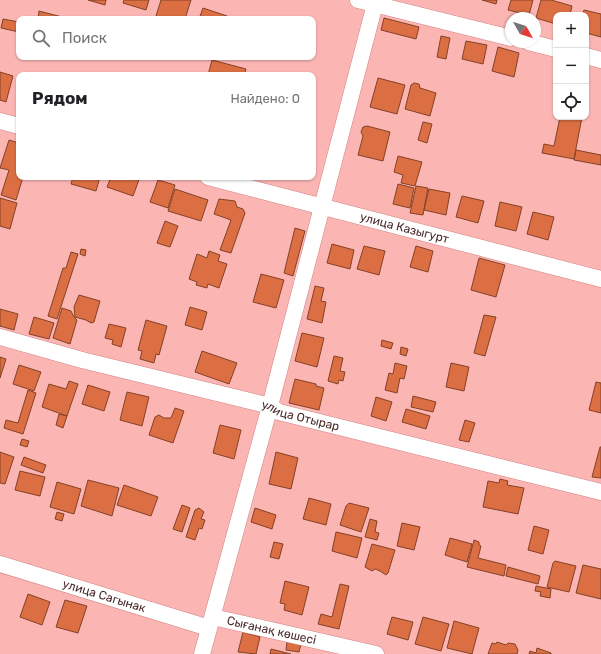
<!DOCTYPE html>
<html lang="ru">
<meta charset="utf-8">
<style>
:root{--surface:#fff;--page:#f6f6f6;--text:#202124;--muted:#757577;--line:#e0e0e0}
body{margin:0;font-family:Rubik,sans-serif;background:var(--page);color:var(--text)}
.controls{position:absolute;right:12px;top:12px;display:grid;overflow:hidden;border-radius:8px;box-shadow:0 1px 3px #0004}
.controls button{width:36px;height:36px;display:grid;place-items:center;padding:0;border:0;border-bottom:1px solid var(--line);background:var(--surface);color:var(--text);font:20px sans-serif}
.compass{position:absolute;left:505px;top:12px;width:36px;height:36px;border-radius:50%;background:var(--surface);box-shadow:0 1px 3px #0004;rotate:129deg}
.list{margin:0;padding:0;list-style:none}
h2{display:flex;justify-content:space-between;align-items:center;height:52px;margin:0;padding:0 16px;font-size:17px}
h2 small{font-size:13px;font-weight:400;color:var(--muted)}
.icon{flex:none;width:22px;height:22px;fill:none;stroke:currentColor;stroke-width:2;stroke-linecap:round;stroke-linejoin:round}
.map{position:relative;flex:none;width:601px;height:654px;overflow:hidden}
.search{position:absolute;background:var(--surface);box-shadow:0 1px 3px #0004;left:16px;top:16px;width:300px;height:44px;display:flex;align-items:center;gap:10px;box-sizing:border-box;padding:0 14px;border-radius:8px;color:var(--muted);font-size:15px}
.panel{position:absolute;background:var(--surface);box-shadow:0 1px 3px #0004;left:16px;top:72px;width:300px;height:108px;border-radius:8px}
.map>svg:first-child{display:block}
.building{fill:#dc6e43;stroke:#844126}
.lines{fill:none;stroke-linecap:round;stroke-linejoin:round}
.minor-casing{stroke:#d38280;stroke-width:17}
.minor{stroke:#fff;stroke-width:16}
.labels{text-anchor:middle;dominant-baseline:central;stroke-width:3;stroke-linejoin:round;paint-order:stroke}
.street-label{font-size:12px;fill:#4b2929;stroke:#f9e6e5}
</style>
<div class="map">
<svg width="601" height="654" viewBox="0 0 601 654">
<rect width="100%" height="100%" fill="#fbb6b4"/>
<path class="building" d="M88,0H106L105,5Z
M124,0H149L146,10L123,3Z
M161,0H191L185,19H165L156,16Z
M482,0H497L496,4Z
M511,0H533L529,15L508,10Z
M541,0H551L572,6L570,15H556V24L536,18Z
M203,8L227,16L226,19H199Z
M584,10L601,14V37L586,33V15H582Z
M39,11L62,17V19H33V17L38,18Z
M384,18L419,27L416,39L381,30Z
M3,19L19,22V32L1,28Z
M441,36L450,38L446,59L437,57Z
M466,41L487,45L483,64L462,59Z
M498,47L519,53L514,77L492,71Z
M212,60L246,69L244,75H208Z
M0,72L13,76L6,102L0,100Z
M378,78L405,85L397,114L370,107Z
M414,83L419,84L420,88L436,93L430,116L405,109L411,85Z
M560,117H582L574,159L542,153L544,144L554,146Z
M423,122L432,124L427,143L418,140Z
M367,126L390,132L383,161L358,155L363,136L361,132L363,127Z
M9,140L19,143V177H23L16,200L1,195L9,170L0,168Z
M576,150L601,155V165L574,160Z
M398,156L422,162L415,186L401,183L403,175L394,172Z
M73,177H100L96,191L71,184Z
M111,177H140L133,196L107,187Z
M158,180L175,185L168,208L150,202Z
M398,184L414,188L410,208L393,204Z
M416,186L428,188L423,215L410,213Z
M175,189L208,200L201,221L168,211Z
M429,189L450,193L446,215L424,210Z
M462,196L484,201L478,223L456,217Z
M0,198L17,203L10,229L0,226Z
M219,199L235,201L237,207L243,209L245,213L231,253L220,250L231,220L214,214Z
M500,202L522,207L516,231L495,226Z
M533,212L554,217L548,240L527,234Z
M165,221L178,226L170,247L157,243Z
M295,228L305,231L293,276L284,273Z
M332,244L354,250L350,269L327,263Z
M364,246L385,251L379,275L357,269Z
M416,246L433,251L428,272L410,267Z
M81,249L86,250L85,256L80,254Z
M209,251L220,255L218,261L227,264L219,288L208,284L207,288L196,285L197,282L189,279L197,254L207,258Z
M71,252L78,254L57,319L48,316L63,268H66Z
M479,258L505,265L496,297L471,290Z
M261,274L284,280L276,308L253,302Z
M315,286L324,288L321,301L326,302L322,323L307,319Z
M79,295L100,301L94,322L91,323L86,320L75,317L74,307Z
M190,307L207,312L202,330L185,325Z
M62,308L71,311L74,317L77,320L70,344L53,338Z
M0,309L18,314L14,330L0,326Z
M484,315L496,317L485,356L474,353Z
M34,317L54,323L49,339L29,334Z
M146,320L167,326L159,355L156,354L154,363L140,359L142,351L138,350Z
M109,324L126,328L121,347L112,344L113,340L105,338Z
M302,333L324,338L317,367L295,361Z
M382,340L393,343L391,349L381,346Z
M401,347L408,349L406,356L400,354Z
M202,351L237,363L229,384L195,372Z
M334,356L343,358L340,371L345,372L343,381L339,380L338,384L328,381Z
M0,357L6,359L0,378Z
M395,363L407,366L404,379L400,378L397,393L385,390L389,373L393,374Z
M451,363L469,367L464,391L446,387Z
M19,365L41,372L34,391L13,384Z
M295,379L316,384V386L324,388L319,410L289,403Z
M69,381L78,384L67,416L42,407L49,384L66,389Z
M596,382L601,383V413L589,410Z
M88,385L110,392L104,411L82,404Z
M28,390L36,393L23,434L4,428L6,420L18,423Z
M127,392L149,397L142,426L120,420Z
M413,396L436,402L433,412L411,407Z
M376,397L392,402L386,421L371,416Z
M175,408L184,411L173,443L149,435L155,417L159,415L164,418H171Z
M406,409L430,416L426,429L402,422Z
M59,414L67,416L63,428L56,425Z
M465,420L475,423L469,442L459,440Z
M220,425L241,430L234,459L213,453Z
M22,439L29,441L27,447L20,445Z
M600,447H601V478L592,477Z
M0,452L14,457L5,484L0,483Z
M276,452L298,458L291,489L269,484Z
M24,457L46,465L43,473L21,465Z
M20,471L45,477L40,496L15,490Z
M500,479L508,481L507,485L524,488L518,514L483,507L488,481L499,483Z
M88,480L119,488L112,516L81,506Z
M57,482L81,489L74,514L50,507Z
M124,485L158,497L151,516L117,505Z
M309,498L331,504L326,525L303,519Z
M349,503L369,508L361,532L340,525L346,506Z
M182,505L190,508L182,532L173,529Z
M199,508L204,512L201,519L205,520L202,529L199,528L195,540L186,537L195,510Z
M255,508L276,515L272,529L251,522Z
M57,512L64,514L62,521L55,519Z
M370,519L377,521L375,532L379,533L377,540L365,537Z
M402,523L420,527L414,550L397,546Z
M534,526L549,530L543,554L528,550Z
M336,532L362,538L357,558L332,551Z
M450,538L472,544L467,562L445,555Z
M474,540L479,542V545L481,546L478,558L506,565L504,576L467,567Z
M274,542L283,544L279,559L270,557Z
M372,544L395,550L388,573L386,575L380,571L375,569L372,571L365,567Z
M555,561L576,566L569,592L547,587L553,563Z
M583,565L601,569V599L576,593Z
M508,567L540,576L538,584L506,576Z
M285,581L309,587L302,615L284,610L285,604L280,603Z
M340,584L349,586L339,629L318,624L321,614L332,617Z
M536,586L551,589L550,598L540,596L541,592L535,591Z
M28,594L50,602L42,625L20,617Z
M65,600L87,606L78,633L56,627Z
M392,617L413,622L408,640L387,634Z
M423,617L449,624L441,651L415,644Z
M454,621L479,628L472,654L447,648Z
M243,632L260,637L256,654L238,652Z
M287,641L301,644L299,652L286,650Z
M497,642L506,645L508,643L515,644L518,650L517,654H488L492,643L496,644Z
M537,648L551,653V654H529L530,651L536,653Z
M271,649L291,654H270Z"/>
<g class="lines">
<defs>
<g id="minor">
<path d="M358,0L511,38"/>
<path d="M528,42L556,49"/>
<path d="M586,56L601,60"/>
<path d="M0,121L19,126"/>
<path id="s1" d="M208,177L601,279"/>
<path id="s2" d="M0,337L82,360L270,406L279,412L601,492"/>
<path id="s3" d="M0,564L209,628"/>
<path id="s4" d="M213,617L376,654"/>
<path d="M202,654L270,406L376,0"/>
</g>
</defs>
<use href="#minor" class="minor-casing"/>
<use href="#minor" class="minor"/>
</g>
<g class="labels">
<g class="street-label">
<text stroke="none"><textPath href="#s1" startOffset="203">улица Казыгурт</textPath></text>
<text stroke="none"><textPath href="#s2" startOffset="311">улица Отырар</textPath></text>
<text stroke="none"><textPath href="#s3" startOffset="109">улица Сагынак</textPath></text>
<text stroke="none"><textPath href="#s4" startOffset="60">Сығанақ көшесі</textPath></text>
</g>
</g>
</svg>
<div class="controls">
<button>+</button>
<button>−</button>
<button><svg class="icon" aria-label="locate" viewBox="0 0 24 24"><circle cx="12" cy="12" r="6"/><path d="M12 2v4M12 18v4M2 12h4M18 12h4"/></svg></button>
</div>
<svg class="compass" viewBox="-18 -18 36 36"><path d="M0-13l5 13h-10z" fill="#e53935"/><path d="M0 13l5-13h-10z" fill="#757577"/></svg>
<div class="search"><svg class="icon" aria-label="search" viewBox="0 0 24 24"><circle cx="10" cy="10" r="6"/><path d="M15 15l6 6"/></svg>Поиск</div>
<section class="panel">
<h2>Рядом<small>Найдено: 0</small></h2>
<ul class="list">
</ul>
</section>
</div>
